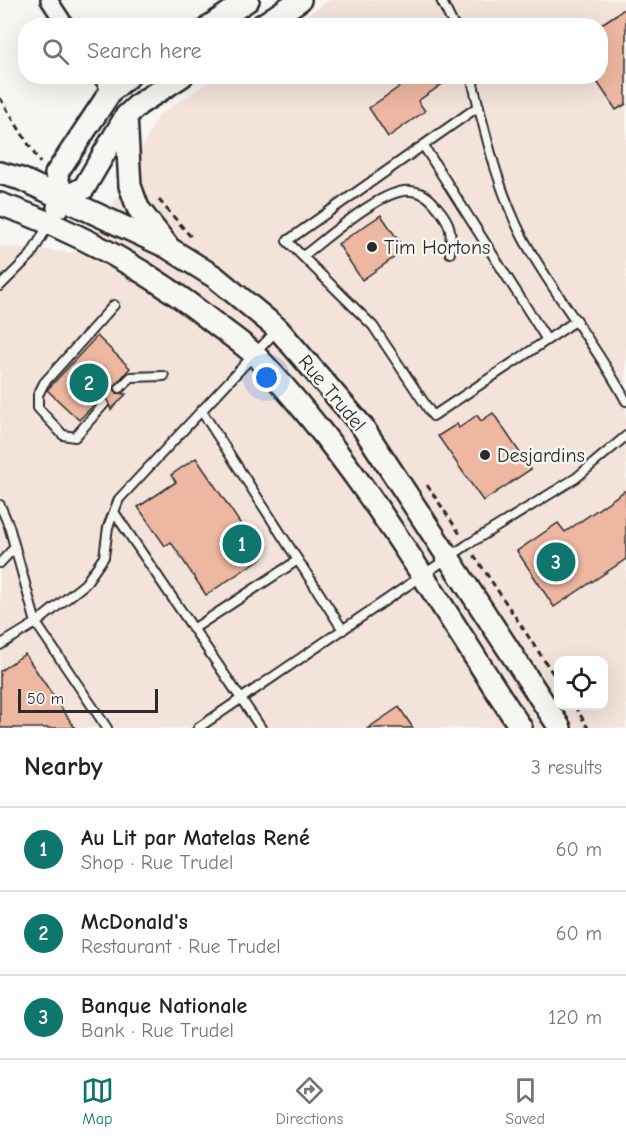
<!DOCTYPE html>
<meta charset="utf-8">
<style>
:root{--surface:#fff;--page:#f2f2f2;--text:#222;--muted:#767676;--line:#e0e0e0;--accent:#0f766e}
body{margin:0;font-family:"Comic Neue",sans-serif;background:var(--page);color:var(--text)}
.controls{position:absolute;right:18px;bottom:18px;display:grid;overflow:hidden;border-radius:12px;box-shadow:0 6px 24px #0002}
.controls button{width:54px;height:54px;display:grid;place-items:center;padding:0;border:0;border-bottom:2px solid var(--line);background:var(--surface);color:var(--text);font:30px sans-serif}
.scale{position:absolute;left:18px;bottom:15px;width:140px;box-sizing:border-box;padding-left:6px;border:3px solid #2b2b2b;border-top:0;font-size:16px;line-height:21px;white-space:nowrap;color:#2b2b2b;-webkit-text-stroke:4px #f6f6f2;paint-order:stroke}
.you{position:absolute;left:267px;top:378px;width:21px;height:21px;margin:-15px;border:4px solid #fff;border-radius:50%;background:#1a73e8;box-shadow:0 0 0 9px #1a73e833}
.badge{display:grid;place-items:center;width:39px;height:39px;border-radius:50%;background:var(--accent);color:#fff;font-size:20px;font-weight:700}
.pin{position:absolute;translate:-50% -50%;border:3px solid #fff;box-shadow:0 2px 6px #0006}
.list{margin:0;padding:0;list-style:none}
h2{display:flex;justify-content:space-between;align-items:center;height:78px;margin:0;padding:0 24px;font-size:26px}
h2 small{font-size:20px;font-weight:400;color:var(--muted)}
.list li{display:grid;grid-template-columns:39px 1fr auto;gap:18px;align-items:center;box-sizing:border-box;height:84px;padding:0 24px;border-top:2px solid var(--line)}
.list b{display:block;font-size:22px;white-space:nowrap}
.list p{margin:0;font-size:20px;white-space:nowrap;color:var(--muted)}
.list em{font-size:20px;font-style:normal;color:var(--muted)}
.icon{flex:none;width:33px;height:33px;fill:none;stroke:currentColor;stroke-width:2;stroke-linecap:round;stroke-linejoin:round}
.map{position:relative;flex:none;width:626px;height:728px;overflow:hidden}
.search{position:absolute;background:var(--surface);box-shadow:0 6px 24px #0002;left:18px;right:18px;top:18px;height:66px;display:flex;align-items:center;gap:15px;box-sizing:border-box;padding:0 21px;border-radius:24px;color:var(--muted);font-size:22px}
.sheet{height:330px;background:var(--surface)}
nav{display:flex;justify-content:space-around;align-items:center;box-sizing:border-box;height:84px;border-top:2px solid var(--line);background:var(--surface);font-size:16px;color:var(--muted)}
nav a{display:grid;justify-items:center;gap:3px}
nav .on{color:var(--accent)}
.map>svg:first-child{display:block}
.built{fill:#f3e3da;fill-rule:evenodd}
.building{fill:#edb7a1;stroke:#2b2b2b;stroke-width:1.5}
.lines{fill:none;stroke-linecap:round;stroke-linejoin:round}
.lane-casing{stroke:#2b2b2b;stroke-width:12}
.street-casing{stroke:#2b2b2b;stroke-width:20}
.secondary-casing{stroke:#2b2b2b;stroke-width:26}
.path{stroke:#2b2b2b;stroke-width:3;stroke-dasharray:6 4.5;stroke-linecap:butt}
.lane{stroke:#f6f6f2;stroke-width:8}
.street{stroke:#f6f6f2;stroke-width:15}
.secondary{stroke:#f6f6f2;stroke-width:21}
.poi-dot{fill:#2b2b2b;stroke:#f6f6f2;stroke-width:2}
.labels{text-anchor:middle;dominant-baseline:central;stroke-width:5;stroke-linejoin:round;paint-order:stroke}
.poi-label{font-size:20px;fill:#2b2b2b;stroke:#f6f6f2;text-anchor:start}
.street-label{font-size:20px;fill:#2b2b2b;stroke:#f6f6f2}
</style>
<div class="map">
<svg width="626" height="728" viewBox="0 0 626 728">
<rect width="100%" height="100%" fill="#f6f6f2"/>
<filter id="ink" filterUnits="userSpaceOnUse"><feTurbulence type="fractalNoise" baseFrequency=".0167" numOctaves="2"/><feDisplacementMap in="SourceGraphic" scale="12" xChannelSelector="R" yChannelSelector="G"/><feConvolveMatrix kernelMatrix="1 2 1 2 8 2 1 2 1" color-interpolation-filters="sRGB"/></filter>
<g filter="url(#ink)">
<path class="built" d="M330,0H626V728H0V246L88,254L158,116L216,77L600,76V26L292,25ZM558,660H604V706H558Z"/>
<path class="building" d="M626,8V104L616,110L594,77L600,76V73L607,68L600,58V25Z
M415,76H454L418,101L425,111L388,137L369,108Z
M381,215L405,250L362,280L338,244Z
M97,336L130,368L114,387L116,393L126,394L111,410L108,400L100,399L79,420L47,390Z
M493,413L531,469L483,501L438,436L457,424L459,428L477,415L481,421Z
M196,458L263,557L206,595L171,542L165,546L138,507L176,482L171,475Z
M626,490V559L554,607L517,551L558,523L565,532Z
M25,654L75,728H0V671Z
M399,707L413,728H368Z"/>
<g class="lines">
<defs>
<path id="lane" d="M441,0L454,26
M471,76C485,131 497,188 523,238C553,294 596,344 626,401
M479,106L287,241L373,326L433,416L577,320
M423,145L547,340
M303,256C326,239 383,187 411,191C423,192 430,198 437,207C451,223 452,232 450,253
M0,286L31,255L49,224
M120,388L131,377L164,376
M104,404L75,437L63,435L38,408V395L44,383L114,305
M201,410L343,630
M0,505L9,526L36,623L107,728
M114,512L261,728
M0,563L15,547
M193,629L298,560
M0,645L36,623L85,584L104,557L108,527L119,499L277,330
M198,728L467,545L576,478L626,436"/>
<path id="street" d="M49,0L66,26
M101,76L111,91"/>
<path id="secondary" d="M210,26L248,0
M261,26L300,0
M126,116L130,186L138,208L167,245
M0,173L21,179L167,247L215,277L278,329L362,426L560,728
M63,198L56,174L111,91L129,76
M0,204C78,231 149,271 213,322C227,333 243,343 256,356C361,466 437,601 521,728
M58,207L63,198L84,188L126,116L139,104L182,76"/>
</defs>
<use href="#lane" class="lane-casing"/>
<use href="#street" class="street-casing"/>
<use href="#secondary" class="secondary-casing"/>
<path class="path" d="M0,98L40,163
M159,200L192,238
M427,485L460,534
M474,555L558,681
M575,706L588,728"/>
<use href="#lane" class="lane"/>
<use href="#street" class="street"/>
<use href="#secondary" class="secondary"/>
</g>
</g>
<g class="poi-dot">
<circle cx="372" cy="247" r="6"/>
<circle cx="485" cy="455" r="6"/>
</g>
<g class="labels">
<g class="poi-label">
<text x="384" y="247">Tim Hortons</text>
<text x="497" y="455">Desjardins</text>
</g>
<g class="street-label">
<text transform="translate(332 393) rotate(50)">Rue Trudel</text>
</g>
</g>
</svg>
<div class="controls">
<button><svg class="icon" aria-label="locate" viewBox="0 0 24 24"><circle cx="12" cy="12" r="6"/><path d="M12 2v4M12 18v4M2 12h4M18 12h4"/></svg></button>
</div>
<div class="scale">50 m</div>
<div class="you"></div>
<div class="pin badge" style="left:242px;top:544px">1</div>
<div class="pin badge" style="left:89px;top:383px">2</div>
<div class="pin badge" style="left:556px;top:562px">3</div>
<div class="search"><svg class="icon" aria-label="search" viewBox="0 0 24 24"><circle cx="10" cy="10" r="6"/><path d="M15 15l6 6"/></svg>Search here</div>
</div>
<section class="sheet">
<h2>Nearby<small>3 results</small></h2>
<ul class="list">
<li><span class="badge">1</span><div><b>Au Lit par Matelas René</b><p>Shop · Rue Trudel</p></div><em>60 m</em></li>
<li><span class="badge">2</span><div><b>McDonald's</b><p>Restaurant · Rue Trudel</p></div><em>60 m</em></li>
<li><span class="badge">3</span><div><b>Banque Nationale</b><p>Bank · Rue Trudel</p></div><em>120 m</em></li>
</ul>
</section>
<nav>
<a class="on"><svg class="icon" aria-label="map" viewBox="0 0 24 24"><path d="M3 6l6-2 6 2 6-2v14l-6 2-6-2-6 2zM9 4v14M15 6v14"/></svg>Map</a>
<a><svg class="icon" aria-label="directions" viewBox="0 0 24 24"><path d="M12 3l9 9-9 9-9-9zM9 14v-3h6M13 9l2 2-2 2"/></svg>Directions</a>
<a><svg class="icon" aria-label="saved" viewBox="0 0 24 24"><path d="M7 4h10v16l-5-4-5 4z"/></svg>Saved</a>
</nav>
